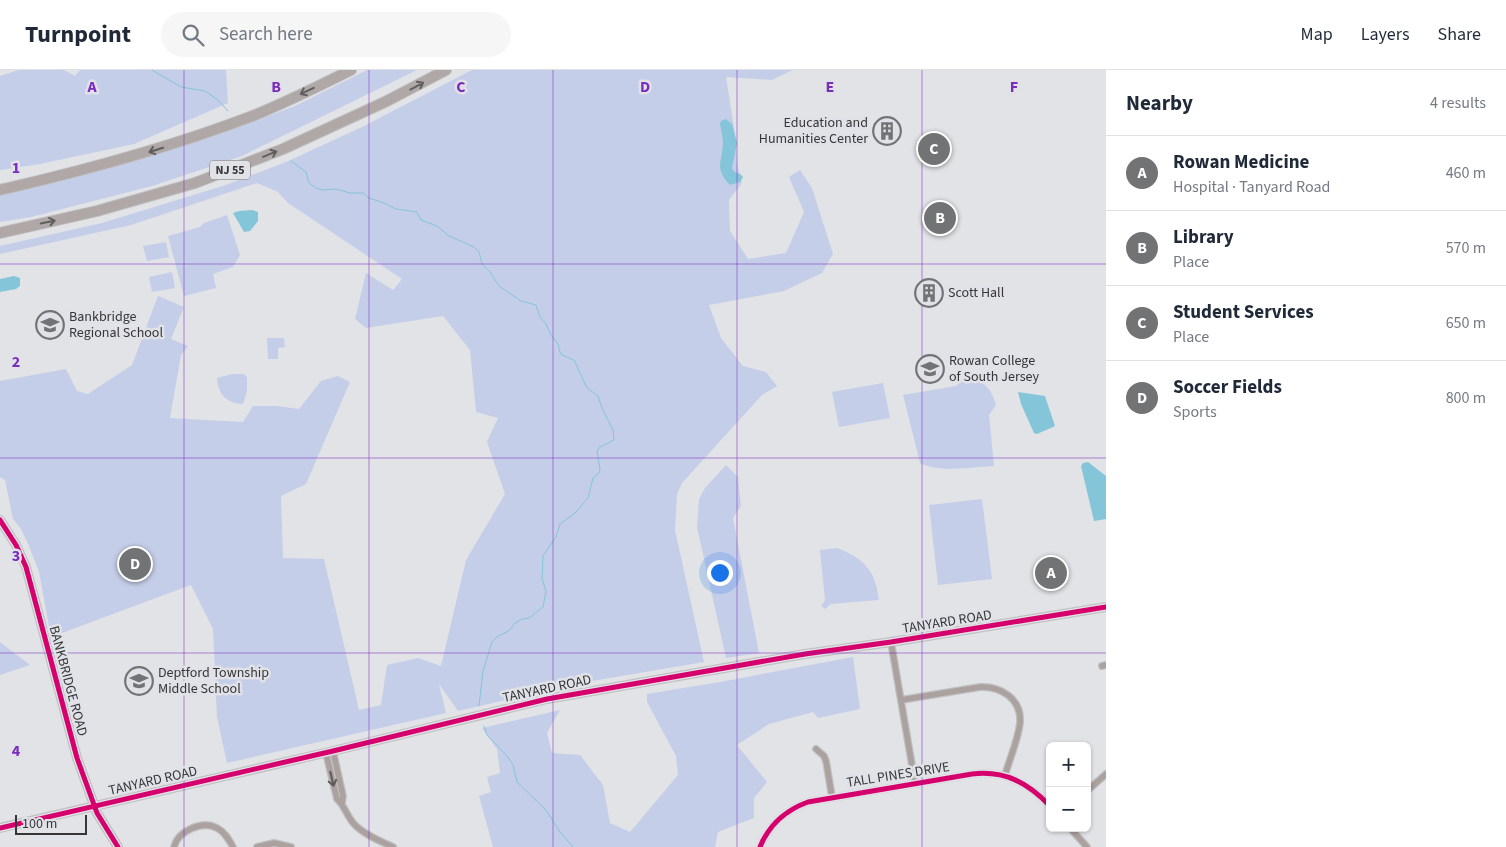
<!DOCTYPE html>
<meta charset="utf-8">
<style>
:root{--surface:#fff;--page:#f6f6f7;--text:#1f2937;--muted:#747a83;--line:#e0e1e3;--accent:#727375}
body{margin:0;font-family:"Source Sans 3",sans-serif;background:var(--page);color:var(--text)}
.controls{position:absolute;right:15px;bottom:15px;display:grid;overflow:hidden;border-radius:8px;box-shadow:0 1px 4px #0004}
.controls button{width:45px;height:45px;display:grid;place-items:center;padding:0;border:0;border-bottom:1px solid var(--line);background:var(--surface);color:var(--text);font:25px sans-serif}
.scale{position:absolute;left:15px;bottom:12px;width:72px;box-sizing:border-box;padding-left:5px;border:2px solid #363638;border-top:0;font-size:14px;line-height:18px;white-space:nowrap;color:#363638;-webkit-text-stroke:4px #e0e2e7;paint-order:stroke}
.you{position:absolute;left:719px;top:502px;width:18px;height:18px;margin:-12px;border:4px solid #fff;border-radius:50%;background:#1a73e8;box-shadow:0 0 0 8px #1a73e833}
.badge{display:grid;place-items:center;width:32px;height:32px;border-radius:50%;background:var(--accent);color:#fff;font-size:16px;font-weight:700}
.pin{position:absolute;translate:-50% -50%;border:2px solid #fff;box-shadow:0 1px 5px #0006}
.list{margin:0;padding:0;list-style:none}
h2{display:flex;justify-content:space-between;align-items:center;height:65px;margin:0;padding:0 20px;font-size:21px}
h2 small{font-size:16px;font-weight:400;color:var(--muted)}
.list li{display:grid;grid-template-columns:32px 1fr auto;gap:15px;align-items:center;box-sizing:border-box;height:75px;padding:0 20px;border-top:1px solid var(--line)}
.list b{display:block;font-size:19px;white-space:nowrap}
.list p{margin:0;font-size:16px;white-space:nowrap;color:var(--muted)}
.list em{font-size:16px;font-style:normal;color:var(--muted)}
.icon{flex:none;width:28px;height:28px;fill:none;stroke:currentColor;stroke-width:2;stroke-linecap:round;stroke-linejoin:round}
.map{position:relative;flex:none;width:1106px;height:777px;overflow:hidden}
header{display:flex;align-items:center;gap:30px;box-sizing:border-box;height:70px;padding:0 25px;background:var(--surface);border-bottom:1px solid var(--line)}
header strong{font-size:24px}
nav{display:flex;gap:28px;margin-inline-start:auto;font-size:18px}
.search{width:350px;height:45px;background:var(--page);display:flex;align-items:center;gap:12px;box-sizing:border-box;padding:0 18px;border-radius:28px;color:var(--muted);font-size:19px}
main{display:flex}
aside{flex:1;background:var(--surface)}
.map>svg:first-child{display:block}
.green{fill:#c5cee9}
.water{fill:#84c5da}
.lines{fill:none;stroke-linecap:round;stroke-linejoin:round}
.stream{stroke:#84c5da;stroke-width:1}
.street-casing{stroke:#c0c0c2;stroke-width:8}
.secondary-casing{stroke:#c0c0c2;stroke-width:10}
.highway-casing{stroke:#c0c0c2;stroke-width:12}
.street{stroke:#aba19f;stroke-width:5.5}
.secondary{stroke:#aaa09f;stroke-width:8}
.highway{stroke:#afa8a7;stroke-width:10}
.cycleway-casing{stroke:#e0e2e7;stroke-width:8}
.cycleway{stroke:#d6006c;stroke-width:5}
.oneway{stroke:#605e5f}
.oneway2{stroke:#5f5b5c}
.grid{fill:none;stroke:#7b2cbf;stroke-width:1;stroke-opacity:0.55}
.labels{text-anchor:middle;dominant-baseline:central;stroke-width:5;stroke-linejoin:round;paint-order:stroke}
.shield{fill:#e0e2e7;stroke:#696a6c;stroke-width:1}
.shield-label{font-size:12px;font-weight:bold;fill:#363638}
.poi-label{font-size:14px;fill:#363638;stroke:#e0e2e7;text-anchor:start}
.street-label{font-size:14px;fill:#363638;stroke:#e0e2e7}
.grid-label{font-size:16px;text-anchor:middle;font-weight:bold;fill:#7b2cbf;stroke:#e0e2e7;stroke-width:5;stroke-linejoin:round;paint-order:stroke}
</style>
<header>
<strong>Turnpoint</strong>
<div class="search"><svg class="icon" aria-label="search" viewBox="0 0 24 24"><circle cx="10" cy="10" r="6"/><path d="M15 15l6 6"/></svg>Search here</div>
<nav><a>Map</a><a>Layers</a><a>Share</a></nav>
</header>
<main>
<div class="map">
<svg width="1106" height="777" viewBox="0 0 1106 777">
<rect width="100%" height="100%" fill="#e1e3e6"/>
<path class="green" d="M19,0H64L75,6L80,0H226L228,33L134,74L40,94L0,100V6Z
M367,0H417L242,86L152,116L31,147L0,152V124L58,112L209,68L295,36Z
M472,0H793L772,10L726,7L736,70L737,94L742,113L729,130L730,161L748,189L786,183L804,142L789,107L800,100L812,118L833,184L822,203L784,221L709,235L721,268L743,296L766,302L777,316L762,325L682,413L677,424L675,460L704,592L575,614L458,641L439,614L446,643L227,693L217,647L213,559L191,515L51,567L39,502L29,476L21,459L13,449L5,410L0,407V311L66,299L77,321L88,324L132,295L158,226L184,237L171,269L188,276L181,285L170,348L243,352L253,336H277L299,339L321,311L338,306L350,312L306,414L281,426L283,488L324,489L359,640L381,635L387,595L418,588L441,596L466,490L505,424L487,372L498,348L476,342L470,280L443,246L366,258L355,249L366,203L393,220L402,209L288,133L278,122L257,113L131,155L0,184V176L102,153L226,115L286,92L362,57Z
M227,145L240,185L233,197L213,204L216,218L184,226L168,166L200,157L204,153Z
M166,172L169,187L147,191L143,176Z
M172,202L175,218L152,222L149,207Z
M267,268H284L285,277L278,278V289H268Z
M232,304H244L247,307V321L243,334C227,333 218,325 217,308Z
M965,308C983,310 991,317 996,335L989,345L994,396C973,397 939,403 920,393L903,325L956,316Z
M883,313L890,348L839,357L832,322Z
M726,395L738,407L741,436L733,448L759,583L726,588L697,457L699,429L705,418Z
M982,429L992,509L938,515L929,435Z
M837,478C865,489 875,500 879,530L831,534L825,539L821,536L825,530L820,480Z
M0,572L30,595L0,605Z
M853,587L860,639L818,648L813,642L769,654L737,675L767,712L754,728V748L718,762L715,777H493L479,726L491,722L487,707L500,703L497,679L482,658L560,640L547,663L552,683L580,685L603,715L610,753L630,762L678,705L676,686L647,632V624L720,612Z"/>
<path class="water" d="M726,49L732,54L737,73L732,98C734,104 740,102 743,107L740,112L730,115C714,98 722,92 723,74C723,67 721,61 720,54L721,51Z
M252,140L258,142V151L250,161L244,162L233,143L239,141Z
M14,206L20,208V216L16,219L0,222V209Z
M1018,322L1045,326L1055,356L1053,357L1037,364L1034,363L1021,334Z
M1088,392L1106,406V449L1094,451L1081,396L1083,393Z"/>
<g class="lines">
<path class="stream" d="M152,0L181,17L205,21L218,30L228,41
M291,91L306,102L309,113L316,118L323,120L336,119L350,123H363L369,128L384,133L396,139L417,142L421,150L437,156L449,166L474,177L479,182L482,194L490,202L499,216L521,231L536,235L540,247L546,254L551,265L558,274L560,282L562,285L574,290L587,318L598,326L602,338L613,360L614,370L600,377L597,381L600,399L599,403L593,408L588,428L575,443L560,454L556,467L543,486L542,509L546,521L543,537L529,548L522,549L515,553L509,561L498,566L492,572L483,601L479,636
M484,656L487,665L507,686L513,695L517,712L546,740L560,762L573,777"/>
<defs>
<path id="street" d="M891,572L915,713
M1102,596L1106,595
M901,630L980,617C1001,616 1022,629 1020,653C1018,670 1010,688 1005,705
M816,679L824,686L826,691L832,727
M333,681L343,726L342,733
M326,683L337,729C345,736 347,747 355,755C365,765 380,771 393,777
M1087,721L1106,704
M1070,758L1087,777
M174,777C178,761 202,750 217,758C225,762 229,770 233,777
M257,777L274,773L291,777
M760,777C769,755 786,740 808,732L972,704C1005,700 1028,713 1050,736"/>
<path id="secondary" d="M0,450L16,475L26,497L77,688L97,743L118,777
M0,758L333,681L547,629L805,584L891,572L1106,537"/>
<path id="highway" d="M0,120C87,100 172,77 255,45C287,32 319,16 351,0
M0,163L97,141L195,113L283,79L387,31L446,0"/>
</defs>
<use href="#street" class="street-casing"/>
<use href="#secondary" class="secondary-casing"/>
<use href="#highway" class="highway-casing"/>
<use href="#street" class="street"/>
<use href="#secondary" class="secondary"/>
<use href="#highway" class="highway"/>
<defs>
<path id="cycleway" d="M0,450L16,475L26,497L77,688L97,743L118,777
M0,758L333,681L547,629L805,584L891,572L1106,537
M760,777C769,755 786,740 808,732L972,704C1005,700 1028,713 1050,736"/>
</defs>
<use href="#cycleway" class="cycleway-casing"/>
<use href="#cycleway" class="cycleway"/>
</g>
<defs><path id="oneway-shaft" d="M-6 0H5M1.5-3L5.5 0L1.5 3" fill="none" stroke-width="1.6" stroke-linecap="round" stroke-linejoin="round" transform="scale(1.25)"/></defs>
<g class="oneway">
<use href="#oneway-shaft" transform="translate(417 16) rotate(-28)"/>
<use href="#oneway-shaft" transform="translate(307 21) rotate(155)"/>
<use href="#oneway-shaft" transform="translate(156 80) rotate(163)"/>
<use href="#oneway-shaft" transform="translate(270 84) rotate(-22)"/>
<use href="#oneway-shaft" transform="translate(48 152) rotate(-12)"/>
</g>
<use class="oneway2" href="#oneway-shaft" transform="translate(332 709) rotate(77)"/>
<path class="grid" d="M184,0V777M369,0V777M553,0V777M737,0V777M922,0V777M0,194H1106M0,388H1106M0,583H1106"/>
<defs>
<symbol id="building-ring" viewBox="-11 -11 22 22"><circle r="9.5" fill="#e0e2e7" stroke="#727375" stroke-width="1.5"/><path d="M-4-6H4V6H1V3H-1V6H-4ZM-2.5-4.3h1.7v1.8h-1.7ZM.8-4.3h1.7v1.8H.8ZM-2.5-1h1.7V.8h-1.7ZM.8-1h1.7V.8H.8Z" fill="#727375"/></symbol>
<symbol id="school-ring" viewBox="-11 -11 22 22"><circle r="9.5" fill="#e0e2e7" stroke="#727375" stroke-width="1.5"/><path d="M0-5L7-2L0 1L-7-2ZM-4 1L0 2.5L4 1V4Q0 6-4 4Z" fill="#727375"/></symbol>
<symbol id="university-ring" viewBox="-11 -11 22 22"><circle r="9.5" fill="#e0e2e7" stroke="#727375" stroke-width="1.5"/><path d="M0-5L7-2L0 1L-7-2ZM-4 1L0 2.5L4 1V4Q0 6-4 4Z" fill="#727375"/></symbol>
</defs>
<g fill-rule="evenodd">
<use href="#building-ring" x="871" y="45" width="32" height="32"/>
<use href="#building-ring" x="913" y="207" width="32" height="32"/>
<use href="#school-ring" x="34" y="239" width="32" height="32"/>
<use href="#university-ring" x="914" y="283" width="32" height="32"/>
<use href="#school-ring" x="123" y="595" width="32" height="32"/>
</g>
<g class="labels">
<rect class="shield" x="210" y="90.5" width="40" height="19" rx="4"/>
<g class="shield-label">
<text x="230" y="100">NJ 55</text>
</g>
<g class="poi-label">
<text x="868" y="53" text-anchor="end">Education and<tspan x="868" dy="16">Humanities Center</tspan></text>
<text x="948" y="223">Scott Hall</text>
<text x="69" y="247">Bankbridge<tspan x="69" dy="16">Regional School</tspan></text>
<text x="949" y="291">Rowan College<tspan x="949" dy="16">of South Jersey</tspan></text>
<text x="158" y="603">Deptford Township<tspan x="158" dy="16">Middle School</tspan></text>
</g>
<g class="street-label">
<text transform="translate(947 552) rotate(-9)">TANYARD ROAD</text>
<text transform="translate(68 611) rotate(75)">BANKBRIDGE ROAD</text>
<text transform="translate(547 619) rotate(-12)">TANYARD ROAD</text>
<text transform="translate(898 705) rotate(-9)">TALL PINES DRIVE</text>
<text transform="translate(153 711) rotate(-13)">TANYARD ROAD</text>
</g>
</g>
<g class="grid-label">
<text x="92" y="22">A</text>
<text x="276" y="22">B</text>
<text x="461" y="22">C</text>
<text x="645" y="22">D</text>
<text x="830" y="22">E</text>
<text x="1014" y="22">F</text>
<text x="16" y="103">1</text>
<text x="16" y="297">2</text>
<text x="16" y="491">3</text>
<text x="16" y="686">4</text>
</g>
</svg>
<div class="controls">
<button>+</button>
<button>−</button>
</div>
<div class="scale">100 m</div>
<div class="you"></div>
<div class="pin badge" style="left:1051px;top:503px">A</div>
<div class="pin badge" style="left:940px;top:148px">B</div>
<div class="pin badge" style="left:934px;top:79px">C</div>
<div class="pin badge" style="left:135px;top:494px">D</div>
</div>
<aside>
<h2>Nearby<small>4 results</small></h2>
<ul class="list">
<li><span class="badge">A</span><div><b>Rowan Medicine</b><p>Hospital · Tanyard Road</p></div><em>460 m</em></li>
<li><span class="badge">B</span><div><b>Library</b><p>Place</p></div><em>570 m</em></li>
<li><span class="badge">C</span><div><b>Student Services</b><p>Place</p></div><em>650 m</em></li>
<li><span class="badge">D</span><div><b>Soccer Fields</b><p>Sports</p></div><em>800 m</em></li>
</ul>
</aside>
</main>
